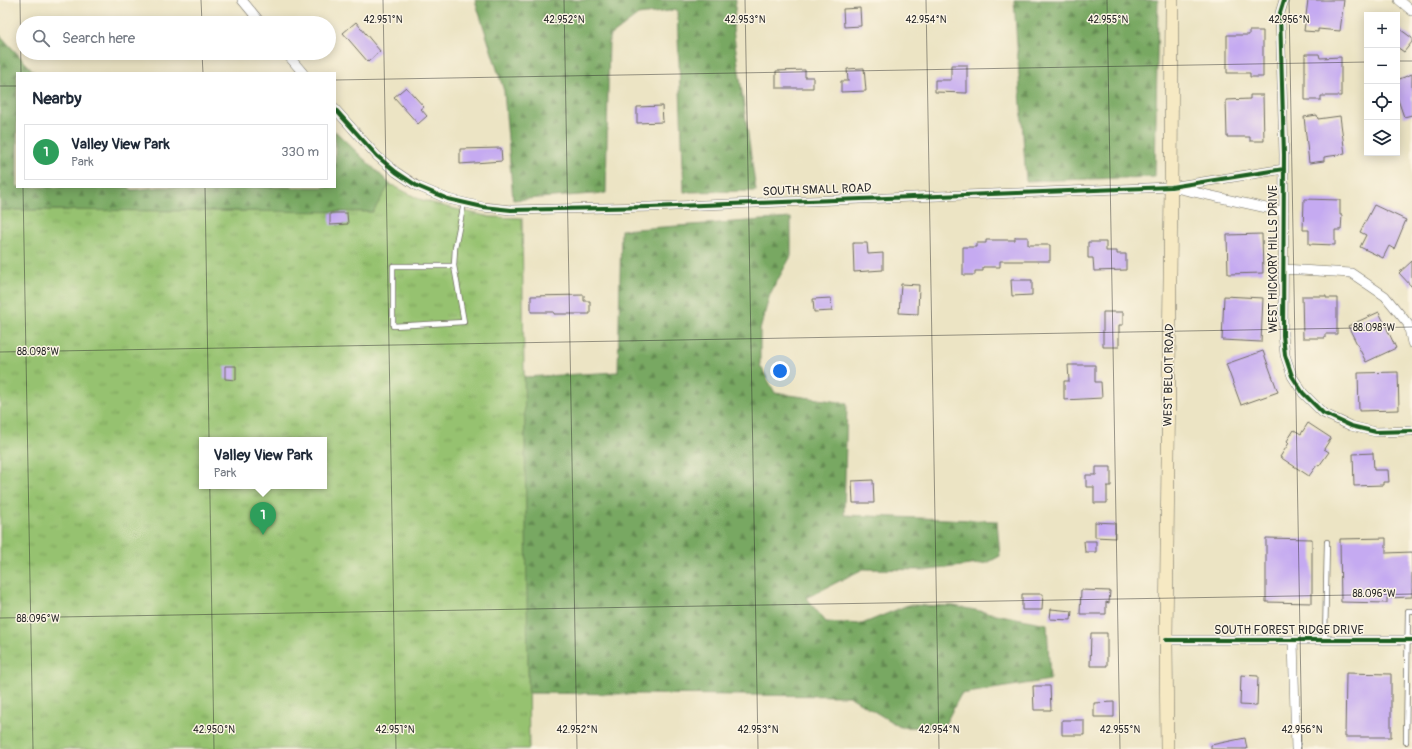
<!DOCTYPE html>
<meta charset="utf-8">
<style>
:root{--surface:#fff;--page:#f6f6f7;--text:#1f2937;--muted:#747a83;--line:#e0e1e3;--accent:#111827}
body{margin:0;font-family:Pangolin,sans-serif;background:var(--page);color:var(--text)}
.controls{position:absolute;right:12px;top:12px;display:grid;overflow:hidden;border-radius:0px;box-shadow:0 2px 10px #0003}
.controls button{width:36px;height:36px;display:grid;place-items:center;padding:0;border:0;border-bottom:1px solid var(--line);background:var(--surface);color:var(--text);font:20px sans-serif}
.you{position:absolute;left:780px;top:371px;width:14px;height:14px;margin:-10px;border:3px solid #fff;border-radius:50%;background:#1a73e8;box-shadow:0 0 0 6px #1a73e833}
.badge{display:grid;place-items:center;width:26px;height:26px;border-radius:50%;background:var(--accent);color:#fff;font-size:13px;font-weight:700}
.pin{position:absolute;translate:-50% -33px;filter:drop-shadow(0 1px 2px #0008)}
.pin::after{content:'';position:absolute;top:21px;width:14px;height:12px;background:inherit;clip-path:polygon(0 0,100% 0,50% 100%)}
.popup{position:absolute;left:199px;top:437px;width:128px;height:52px;box-sizing:border-box;display:grid;place-content:center;border-radius:0px;background:var(--surface);filter:drop-shadow(0 1px 3px #0005);font-size:13px;white-space:nowrap;color:var(--muted)}
.popup b{font-size:15px;color:var(--text)}
.popup::after{content:'';position:absolute;left:50%;top:100%;margin-left:-8px;border:8px solid transparent;border-top-color:var(--surface)}
.list{margin:0;padding:0;list-style:none}
h2{display:flex;justify-content:space-between;align-items:center;height:52px;margin:0;padding:0 16px;font-size:17px}
h2 small{font-size:13px;font-weight:400;color:var(--muted)}
.list li{display:grid;grid-template-columns:26px 1fr auto;gap:12px;align-items:center;box-sizing:border-box;height:56px;margin:0 8px 8px;padding:0 8px;border:1px solid var(--line);border-radius:0px}
.list b{display:block;font-size:15px;white-space:nowrap}
.list p{margin:0;font-size:13px;white-space:nowrap;color:var(--muted)}
.list em{font-size:13px;font-style:normal;color:var(--muted)}
.icon{flex:none;width:22px;height:22px;fill:none;stroke:currentColor;stroke-width:2;stroke-linecap:round;stroke-linejoin:round}
.map{position:relative;flex:none;width:1412px;height:749px;overflow:hidden}
.search{position:absolute;background:var(--surface);box-shadow:0 2px 10px #0003;left:16px;top:16px;width:320px;height:44px;display:flex;align-items:center;gap:10px;box-sizing:border-box;padding:0 14px;border-radius:22px;color:var(--muted);font-size:15px}
.panel{position:absolute;background:var(--surface);box-shadow:0 2px 10px #0003;left:16px;top:72px;width:320px;height:116px;border-radius:0px}
.map>svg:first-child{display:block}
.forest{fill:url(#forest-firs);stroke:#526a46}
.park{fill:url(#park-tufts);stroke:#60764e;fill-rule:evenodd}
.building{fill:#c5aaf1}
.lines{fill:none;stroke-linecap:round;stroke-linejoin:round}
.service-casing{stroke:#6f6c61;stroke-width:6}
.minor-casing{stroke:#6f6c61;stroke-width:10}
.secondary-casing{stroke:#6f6c61;stroke-width:14}
.service{stroke:#fff;stroke-width:4.5}
.minor{stroke:#fff;stroke-width:9}
.secondary{stroke:#f6e9c3;stroke-width:13}
.cycleway-casing{stroke:#fcf5e5;stroke-width:6}
.cycleway{stroke:#1b5e20;stroke-width:4}
.ticks{fill:none;stroke:#2b2b2b;stroke-width:1;stroke-opacity:0.45}
.labels{text-anchor:middle;dominant-baseline:central;stroke-width:3;stroke-linejoin:round;paint-order:stroke}
.street-label{font-size:12px;fill:#2b2b2b;stroke:#fcf5e5}
.ticks-label{font-size:10px;text-anchor:middle;fill:#2b2b2b;stroke:#fcf5e5;stroke-width:3;stroke-linejoin:round;paint-order:stroke}
</style>
<div class="map">
<svg width="1412" height="749" viewBox="0 0 1412 749">
<defs>
<pattern id="forest-firs" width="22" height="20" patternUnits="userSpaceOnUse"><rect width="22" height="20" fill="#78a862"/><path d="M5 1l3.5 6h-7zM16 11l3.5 6h-7z" fill="#638951"/></pattern>
<pattern id="park-tufts" width="24" height="20" patternUnits="userSpaceOnUse"><rect width="24" height="20" fill="#96c270"/><path d="M3 7l-1-3M5 7V3M7 7l1-3M15 17l-1-3M17 17v-4M19 17l1-3" fill="none" stroke="#7b9e5c"/></pattern>
</defs>
<rect width="100%" height="100%" fill="#fcf5e5"/>
<filter id="ink" filterUnits="userSpaceOnUse"><feTurbulence type="fractalNoise" baseFrequency=".025" numOctaves="2"/><feDisplacementMap in="SourceGraphic" scale="8" xChannelSelector="R" yChannelSelector="G"/><feConvolveMatrix kernelMatrix="1 2 1 2 8 2 1 2 1" color-interpolation-filters="sRGB"/></filter>
<filter id="wash" filterUnits="userSpaceOnUse"><feTurbulence type="fractalNoise" baseFrequency=".012" numOctaves="4" result="noise"/><feDisplacementMap in="SourceGraphic" scale="16" xChannelSelector="R" yChannelSelector="G"/><feGaussianBlur stdDeviation="0.9" result="paint"/><feColorMatrix in="noise" values="0 0 0 0 0 0 0 0 0 0 0 0 0 0 0 0 0 1.4 0 .05"/><feComposite in="paint" operator="in"/></filter>
<g filter="url(#wash)">
<rect width="100%" height="100%" fill="#ece4c4"/>
<path class="forest" d="M475,0H736L733,29L756,191L684,192L677,10L638,15L609,37L606,193L513,200L504,91Z
M1014,0H1158L1155,177L1026,181Z
M0,35L35,73H17V187H129L132,190L159,187H335V131L390,184L374,212L0,210Z
M791,218V256L770,294L760,330V365L775,393L847,403L844,515L997,521L1000,556L987,563L929,570L863,569L806,598L826,622L862,624L908,605L954,606L1047,624L1050,680L961,694L943,728L900,727L849,696L528,693L524,377L618,372L621,230Z"/>
<path class="park" d="M390,184L419,199L447,207L490,217L522,218L529,749H0V210L373,212ZM202,440H324V486H202Z"/>
<g id="blocks">
<path class="building" d="M1308,0H1344L1340,31L1318,29V32L1304,31Z
M860,8L861,26L844,27L843,9Z
M356,22L380,51L368,62L343,33Z
M1397,27L1412,38V42L1404,52L1397,47Z
M1249,31H1263V77H1250V73H1227V35H1249Z
M1305,54H1319L1320,58L1341,57V96H1321V100H1305Z
M951,65H967V93L935,92V80H951Z
M864,68L866,91L841,92V81H848L847,69Z
M805,70V77H813V88H776V71Z
M1412,74V115L1404,117L1397,97V80Z
M406,87L424,107L421,109L427,116L418,124L394,97Z
M1250,95H1263L1264,141H1250V137H1227L1226,100L1250,99Z
M662,106L663,122L637,123V107Z
M1317,115L1318,119L1340,116L1345,154L1324,157V161L1309,163L1304,117Z
M501,148L502,161L460,164V149Z
M1304,199L1340,200V215H1342L1341,230H1335V245L1309,244V230H1303Z
M1374,205L1406,220L1394,249L1389,246L1383,258L1360,247L1366,235L1360,232Z
M330,213H347L348,224L330,225Z
M1262,234L1263,273L1228,274L1227,235Z
M1015,237H1028V245H1050V261H1000V267H983V271H975V275H963V247H976V243H986V240H1015Z
M1088,242H1106V251H1117V254H1126V270L1094,271L1093,258H1088Z
M853,243H867L868,254L883,253V270L854,272Z
M1412,261V287L1399,273Z
M1011,280H1032V295L1012,296Z
M901,284L919,285L918,314L899,313Z
M584,295V301H590V314H554V312H531V296Z
M1224,296L1263,298L1261,342L1222,340Z
M1302,296H1326V298H1337V334H1325V338H1303Z
M831,298L832,311L814,312L813,299Z
M1103,312H1123V325H1119V347H1103Z
M1379,312L1396,348L1366,362L1348,326Z
M1263,351L1278,392L1241,405L1226,364Z
M1068,365H1095V382H1101L1102,398L1064,400V381H1069Z
M225,366H236V380L225,379Z
M1398,372L1399,410L1359,411L1358,373Z
M1308,423L1331,438L1324,449L1329,452L1319,466L1317,465L1309,476L1280,457L1289,443L1287,441L1294,430L1301,434Z
M1373,453L1374,470H1388L1389,482H1383V485L1354,486L1353,454Z
M1096,467H1111V486H1107V503H1094V487H1086V475H1096Z
M873,480L874,503H853L852,481Z
M1095,522L1115,523V538L1095,537Z
M1266,538L1312,539V603L1266,602Z
M1386,538V553L1412,552V597L1387,598V603L1341,602L1340,539Z
M1084,541H1096V552H1085Z
M1081,590L1110,591L1109,603L1106,602V614H1080Z
M1022,594H1043L1042,610H1022Z
M1051,609L1072,611L1071,620L1050,619Z
M1091,633H1107V666H1090Z
M1346,673L1391,674V737H1345Z
M1241,675L1258,676L1257,706L1240,705Z
M1033,686H1050L1051,710H1034Z
M1114,702V717H1094V703Z
M1062,720H1084V735H1062Z
M1245,738L1247,749H1211V745Z"/>
</g>
</g>
<g filter="url(#ink)">
<use href="#blocks" fill-opacity="0" stroke="#6f6c61" stroke-width="1"/>
<g class="lines">
<defs>
<path id="service" d="M454,266H393V326L464,322L454,266L455,248L464,203
M1325,640L1327,542
M1406,742L1408,611H1412"/>
<path id="minor" d="M242,0L261,23
M1284,0L1280,13L1284,155L1283,335L1285,355L1292,376L1303,393L1323,413L1351,426L1376,432L1412,431
M1399,0L1412,11
M286,53L303,73
M335,109L377,156L396,172L417,186L448,199L483,207L511,210L650,207L1171,187L1284,169
M1176,188L1284,212
M1283,269L1351,273L1385,296L1408,324L1412,343
M1166,640H1412
M1293,640L1296,749"/>
<path id="secondary" d="M1167,749L1166,640L1171,187L1172,0"/>
</defs>
<use href="#service" class="service-casing"/>
<use href="#minor" class="minor-casing"/>
<use href="#secondary" class="secondary-casing"/>
<use href="#service" class="service"/>
<use href="#minor" class="minor"/>
<use href="#secondary" class="secondary"/>
<defs>
<path id="cycleway" d="M1284,0L1280,13L1284,155L1283,335L1285,355L1292,376L1303,393L1323,413L1351,426L1376,432L1412,431
M335,109L377,156L396,172L417,186L448,199L483,207L511,210L650,207L1171,187L1284,169
M1166,640H1412"/>
</defs>
<use href="#cycleway" class="cycleway-casing"/>
<use href="#cycleway" class="cycleway"/>
</g>
</g>
<path class="ticks" d="M20,0L21,73M201,0L202,23M383,0L396,749M564,0L577,749M745,0L758,749M926,0L939,749M1107,0L1120,749M1289,0L1302,749M202,53L203,73M1397,61H1412M335,80L1367,62M0,86H17M23,187L33,749M205,187L214,749M0,352L1412,327M0,618L1412,594"/>
<g class="labels">
<g class="street-label">
<text transform="translate(817 190) rotate(-2)">SOUTH SMALL ROAD</text>
<text transform="translate(1273 259) rotate(-90)">WEST HICKORY HILLS DRIVE</text>
<text transform="translate(1169 375) rotate(-89)">WEST BELOIT ROAD</text>
<text x="1289" y="630">SOUTH FOREST RIDGE DRIVE</text>
</g>
</g>
<g class="ticks-label">
<text x="383" y="23">42.951°N</text>
<text x="564" y="23">42.952°N</text>
<text x="745" y="23">42.953°N</text>
<text x="926" y="23">42.954°N</text>
<text x="1108" y="23">42.955°N</text>
<text x="1289" y="23">42.956°N</text>
<text x="1374" y="331">88.098°W</text>
<text x="38" y="355">88.098°W</text>
<text x="1374" y="597">88.096°W</text>
<text x="38" y="622">88.096°W</text>
<text x="214" y="733">42.950°N</text>
<text x="395" y="733">42.951°N</text>
<text x="577" y="733">42.952°N</text>
<text x="758" y="733">42.953°N</text>
<text x="939" y="733">42.954°N</text>
<text x="1120" y="733">42.955°N</text>
<text x="1302" y="733">42.956°N</text>
</g>
</svg>
<div class="controls">
<button>+</button>
<button>−</button>
<button><svg class="icon" aria-label="locate" viewBox="0 0 24 24"><circle cx="12" cy="12" r="6"/><path d="M12 2v4M12 18v4M2 12h4M18 12h4"/></svg></button>
<button><svg class="icon" aria-label="layers" viewBox="0 0 24 24"><path d="M12 4l9 5-9 5-9-5zM3 14l9 5 9-5"/></svg></button>
</div>
<div class="you"></div>
<div class="pin badge" style="left:263px;top:535px;background:#2e9e5b">1</div>
<div class="popup"><b>Valley View Park</b>Park</div>
<div class="search"><svg class="icon" aria-label="search" viewBox="0 0 24 24"><circle cx="10" cy="10" r="6"/><path d="M15 15l6 6"/></svg>Search here</div>
<section class="panel">
<h2>Nearby<small></small></h2>
<ul class="list">
<li><span class="badge" style="background:#2e9e5b">1</span><div><b>Valley View Park</b><p>Park</p></div><em>330 m</em></li>
</ul>
</section>
</div>
